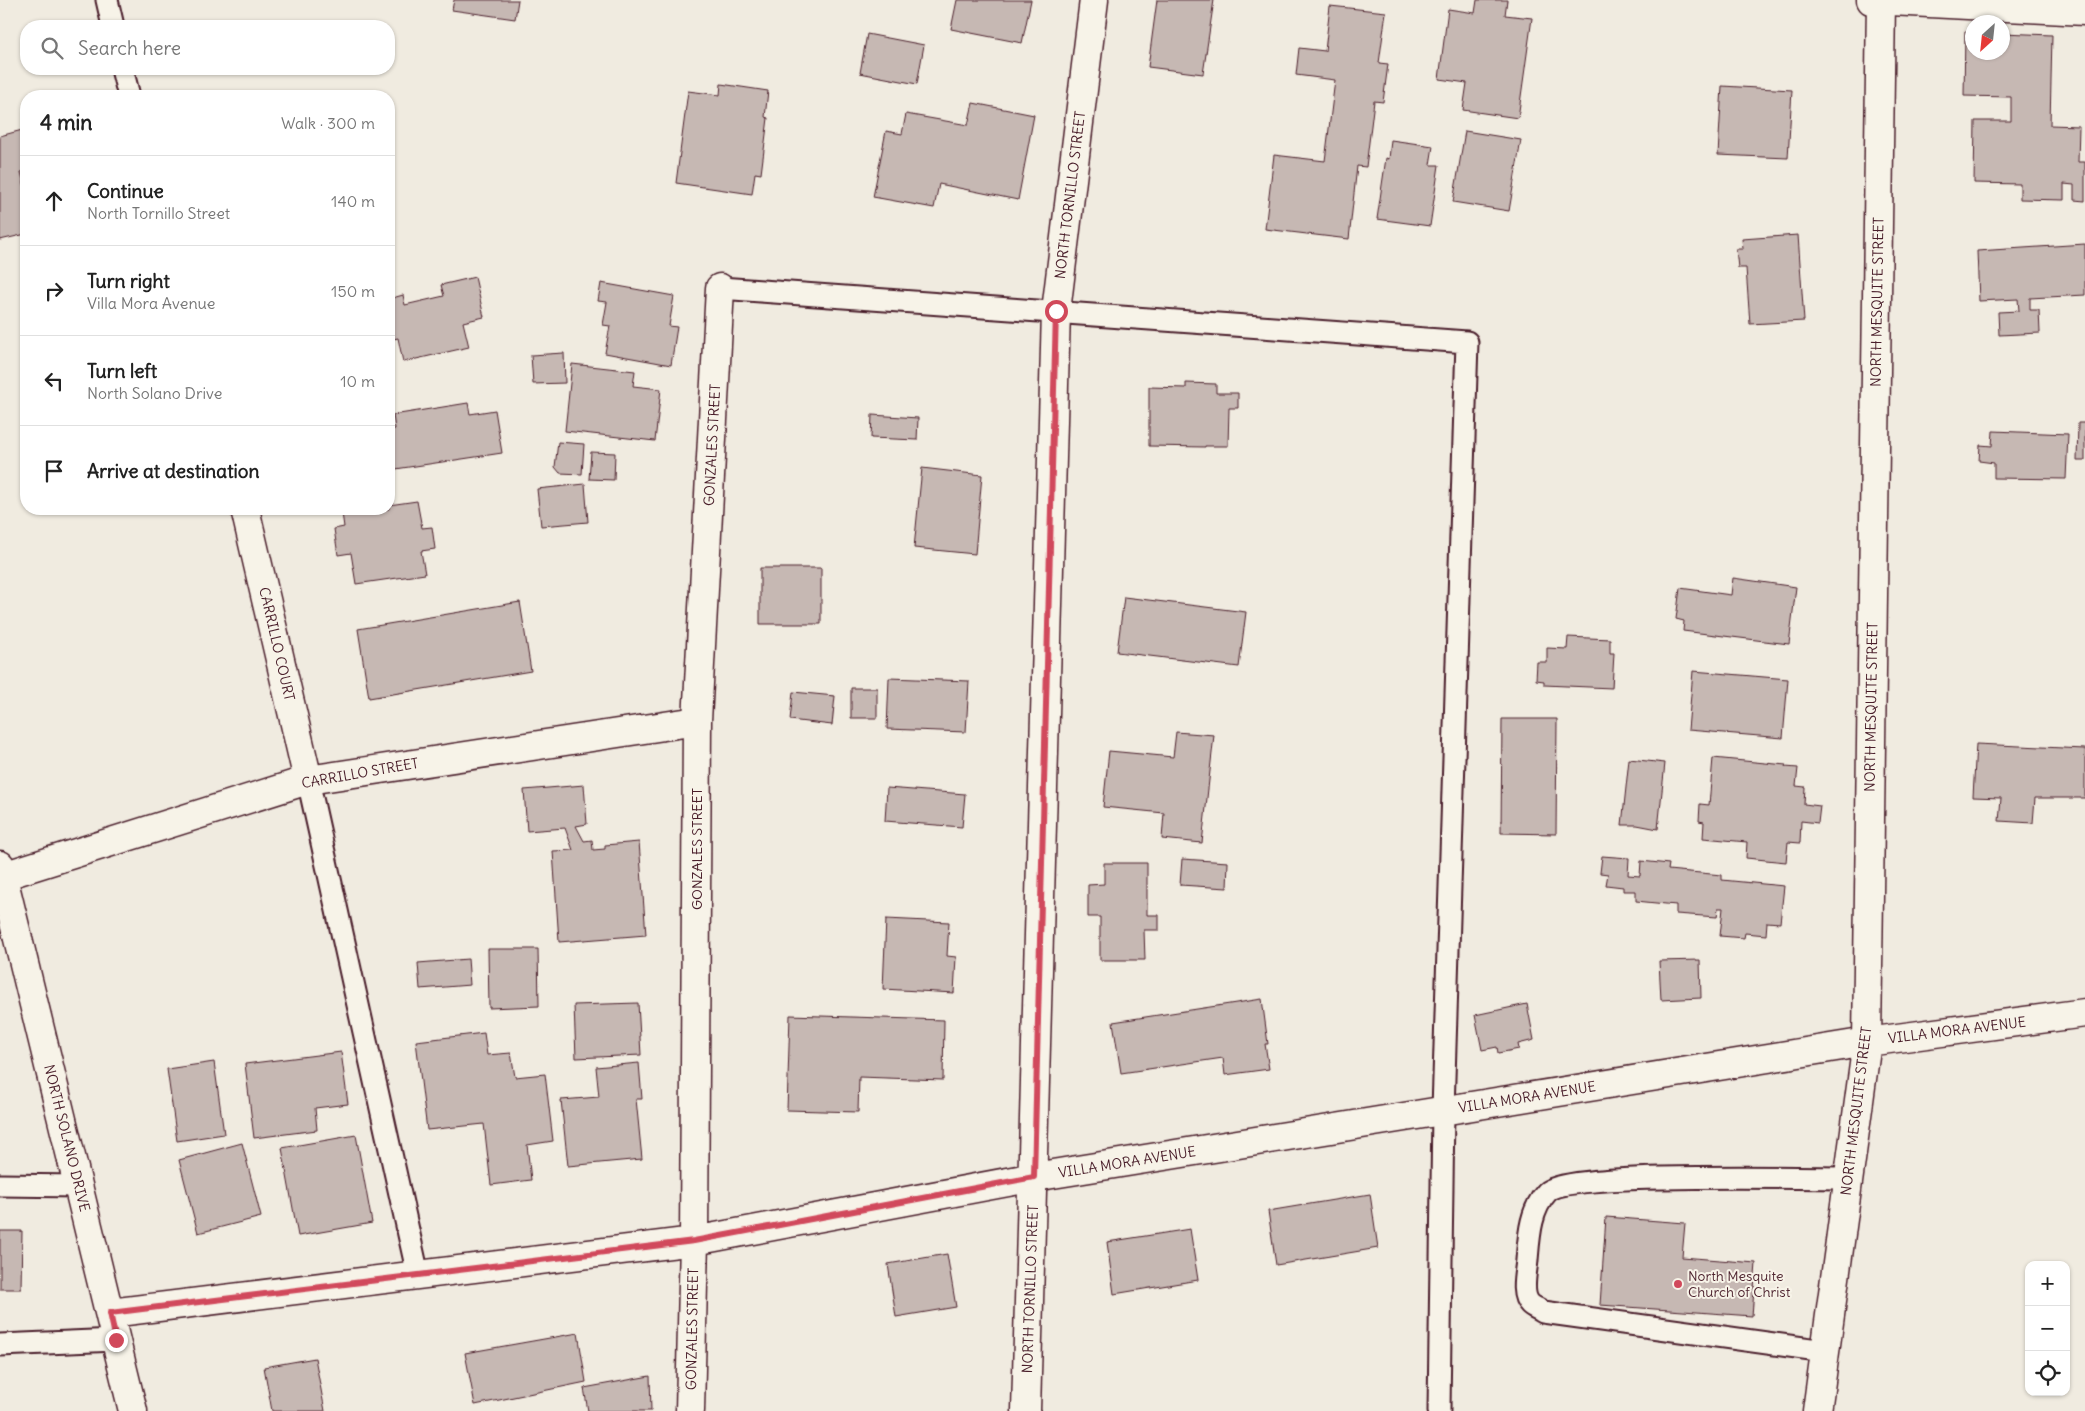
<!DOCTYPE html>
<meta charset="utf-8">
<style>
:root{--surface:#fff;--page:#f6f6f6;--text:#222;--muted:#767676;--line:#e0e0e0}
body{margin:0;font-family:Delius,sans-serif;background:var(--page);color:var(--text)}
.controls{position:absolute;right:15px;bottom:15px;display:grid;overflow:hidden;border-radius:10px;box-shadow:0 1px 4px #0004}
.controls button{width:45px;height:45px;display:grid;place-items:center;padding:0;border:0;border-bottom:1px solid var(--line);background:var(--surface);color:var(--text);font:25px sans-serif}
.compass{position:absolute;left:1965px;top:15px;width:45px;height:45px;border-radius:50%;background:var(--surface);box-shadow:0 1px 4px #0004;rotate:207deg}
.stop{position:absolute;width:15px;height:15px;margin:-11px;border:4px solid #d1495b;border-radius:50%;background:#fff}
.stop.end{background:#d1495b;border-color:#fff;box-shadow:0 1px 5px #0008}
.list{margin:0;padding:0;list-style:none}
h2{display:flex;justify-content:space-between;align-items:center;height:65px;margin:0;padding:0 20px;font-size:21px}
h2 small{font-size:16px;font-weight:400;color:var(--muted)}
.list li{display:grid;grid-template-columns:32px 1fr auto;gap:15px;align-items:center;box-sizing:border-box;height:90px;padding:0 20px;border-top:1px solid var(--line)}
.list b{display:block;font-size:19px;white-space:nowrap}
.list p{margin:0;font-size:16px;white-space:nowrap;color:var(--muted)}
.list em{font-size:16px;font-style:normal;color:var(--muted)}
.icon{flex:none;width:28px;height:28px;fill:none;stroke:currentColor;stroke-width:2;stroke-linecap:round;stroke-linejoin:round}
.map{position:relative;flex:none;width:2085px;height:1411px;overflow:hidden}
.search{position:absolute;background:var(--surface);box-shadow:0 1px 4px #0004;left:20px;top:20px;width:375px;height:55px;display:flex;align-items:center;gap:12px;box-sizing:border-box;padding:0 18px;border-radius:20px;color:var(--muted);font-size:19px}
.panel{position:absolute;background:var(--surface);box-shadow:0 1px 4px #0004;left:20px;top:90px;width:375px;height:425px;border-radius:20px}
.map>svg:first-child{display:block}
.building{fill:#c6b8b3;stroke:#4a1f2b}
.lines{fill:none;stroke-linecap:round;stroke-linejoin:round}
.lane-casing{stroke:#4a1f2b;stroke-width:25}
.street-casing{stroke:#4a1f2b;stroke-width:31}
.secondary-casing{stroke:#4a1f2b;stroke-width:31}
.lane{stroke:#f7f3e8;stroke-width:21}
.street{stroke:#f7f3e8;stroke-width:28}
.secondary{stroke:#f7f3e8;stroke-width:28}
.route{stroke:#d1495b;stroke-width:6}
.poi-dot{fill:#d1495b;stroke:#f7f3e8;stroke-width:2}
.labels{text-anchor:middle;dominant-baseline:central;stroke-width:4;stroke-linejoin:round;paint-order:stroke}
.street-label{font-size:14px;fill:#4a1f2b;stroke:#f7f3e8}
.poi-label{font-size:14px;fill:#4a1f2b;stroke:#f7f3e8;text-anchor:start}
</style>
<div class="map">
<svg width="2085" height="1411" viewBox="0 0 2085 1411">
<rect width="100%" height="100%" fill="#f0ebe0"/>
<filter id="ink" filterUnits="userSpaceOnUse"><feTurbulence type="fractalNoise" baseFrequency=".02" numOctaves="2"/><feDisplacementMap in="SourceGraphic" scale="10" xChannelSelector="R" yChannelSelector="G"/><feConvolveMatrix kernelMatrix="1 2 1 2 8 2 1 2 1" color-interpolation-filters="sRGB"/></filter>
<g filter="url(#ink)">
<path class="building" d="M454,0H518L515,19L452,10Z
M957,0H1031L1022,43L951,29Z
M1157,0H1214L1203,74L1148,67Z
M1477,0H1507L1505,15L1532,18L1518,118L1463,110L1467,83L1439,79L1448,9L1475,13Z
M1330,6L1386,12L1379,63L1388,64L1383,102L1374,101L1366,167L1357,166L1349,239L1265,229L1274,155L1325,161L1335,80L1296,75L1299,48L1325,51Z
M1965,32L1972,33V52H2002V33L2052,35L2050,125L2079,126L2078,162H2085V201L2074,200V185L2064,184V200L2020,199V184L1974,183L1975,121H2011V97L1964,96Z
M867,34L924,45L917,84L860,73Z
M721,84L768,91L765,117L768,118L761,174L755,173L752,194L676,183L688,91L720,95Z
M1722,86L1792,90L1788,158L1718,155Z
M973,103L1034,115L1018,200L939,184L934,208L873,197L886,131L902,134L906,114L968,125Z
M26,129V171L21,172L26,192V234L0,240V136Z
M1465,131L1521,140L1509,211L1453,202Z
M1391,140L1433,146L1430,165H1439L1430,226L1377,219L1386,158L1389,159Z
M1798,235L1804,321L1750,324L1746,268H1738L1736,249H1743L1742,239Z
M2085,244V295L2030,298V310H2039L2040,333L1999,335L1998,312L2019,311L2018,299L1979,301L1977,251Z
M475,277L484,317L463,322L469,347L403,362L398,338L389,340V299L403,295L405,305L444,296L441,285Z
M601,283L674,296L669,326L677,327L671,365L605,353L610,326L603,325L607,302L598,301Z
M564,353L565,383L533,384L531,355Z
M572,364L635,371L633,386L661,389L655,441L565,431Z
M1186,383L1216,384V393H1238V408H1229L1228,446H1205V447L1149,446V387L1186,388Z
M468,403L470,414L495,410L502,453L389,470V430L395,429L393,415Z
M872,415L918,418L917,440L871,438Z
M2078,423H2085V461H2077Z
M1993,431L2068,434L2066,479L1994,478V463L1979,461L1980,445L1992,446Z
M558,442L584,444L582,474L560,473L555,467Z
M591,452L615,453L614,480L589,479Z
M922,468L982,475L975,554L914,548Z
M585,484L588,522L541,526L537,489Z
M417,501L422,528L432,527L435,549L421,551L425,574L356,584L351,553L338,555L334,529L344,527L342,513L366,509H389V505Z
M760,568H821V624H760Z
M1733,578L1796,587L1789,644L1683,631L1684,621L1676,619L1680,588L1731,595Z
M1124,597L1246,612L1239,667L1117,652Z
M520,602L531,671L369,698L358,629Z
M1568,637L1610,639V653H1614L1612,688L1544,685V681L1536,680L1537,662H1547V648L1567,649Z
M1693,671L1788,679L1783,738L1688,730Z
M889,678L969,681L966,732L887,729Z
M851,688H877V718H851Z
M793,692L835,696L832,725L790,720Z
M1502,719H1557L1556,834L1501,833Z
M1176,732L1214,735L1202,843L1162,839L1164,813L1103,807L1109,751L1173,757Z
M1976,744L2085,749V798H2035L2033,823L1999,821L2001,798L1973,797Z
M1713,758L1786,765L1785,767L1798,768L1796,786L1805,787L1804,804L1820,806L1818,823L1801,821L1800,843L1788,842L1786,862L1746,858L1747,842L1703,838L1704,822L1699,821L1700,804L1709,805Z
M1629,759L1665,763L1658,829L1637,825H1622Z
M584,785L587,824L576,826L584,841L592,840L593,850L605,849V845L639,842L646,935L559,942L553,851L573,850L565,828L527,831L524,790Z
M887,788L965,794L962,827L885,821Z
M1602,856L1629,858L1628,875L1640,876L1641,861L1669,864L1668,870L1722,875V880L1784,886L1780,923L1767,922L1766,935L1745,933L1744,938L1720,936L1723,908H1718L1717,917L1676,914V905L1636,901V891H1623V887L1606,885L1608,874L1600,873Z
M1182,859L1228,862L1227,888L1180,885Z
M1104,863H1147V915H1159V930H1144L1145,960H1100V917H1088V885L1104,884Z
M886,919L949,922L947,956L956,957L954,993L883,989Z
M488,949H538L539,1006L489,1008Z
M468,959L470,985L420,989L418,963Z
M1700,960L1701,998L1661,1000L1659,961Z
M1262,999L1268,1044H1265L1269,1069L1225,1075L1223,1058L1121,1073L1113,1022Z
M638,1003L641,1055L576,1058L574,1005Z
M1527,1004L1534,1040L1518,1044L1519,1049L1498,1053L1497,1047L1482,1050L1475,1015Z
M790,1015L944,1020L943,1080L859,1077L858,1112L787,1110Z
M484,1033L487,1055L511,1053L515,1077L545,1074L553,1141L527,1145L531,1180L491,1185L484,1124L427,1130L416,1041Z
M341,1052L348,1104L315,1108L317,1130L254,1138L245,1064Z
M214,1062L224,1134L177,1141L167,1069Z
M639,1063L642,1099H636L642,1159L568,1166L561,1100L599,1097L596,1067Z
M356,1135L372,1223L298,1236L282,1148Z
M242,1143L261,1217L198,1233L179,1160Z
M1370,1194L1378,1248L1276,1265L1268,1211Z
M1606,1217L1685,1223L1682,1257L1756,1263L1752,1316L1600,1305Z
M1190,1229L1198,1280L1114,1294L1107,1242Z
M0,1231H22L21,1289H0Z
M947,1254L956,1307L896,1317L888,1264Z
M578,1333L586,1382L475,1405L465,1353Z
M315,1358L325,1411H272L264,1367Z
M650,1376L651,1411H588L584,1388Z"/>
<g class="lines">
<defs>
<path id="lane" d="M107,0L113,26
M122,69L129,96
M720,288L1467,342L1443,1110L1439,1411
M308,780L418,1275
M0,1185L79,1186
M0,1345L116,1340
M1825,1351L1543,1312C1539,1309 1533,1307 1530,1304C1520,1294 1526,1273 1527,1260C1529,1237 1530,1210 1547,1192C1566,1172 1807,1178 1848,1178"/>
<path id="street" d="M1871,0L2085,11
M245,509L308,780
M3,876L308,780L697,721
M110,1313L694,1241L1034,1177L1867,1042L2085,1013
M690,1411L694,1241L697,721L720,288
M1026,1411L1056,311L1094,0"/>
<path id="secondary" d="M0,865L133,1411
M1817,1411L1867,1042L1881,0"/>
</defs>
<use href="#lane" class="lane-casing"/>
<use href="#street" class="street-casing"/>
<use href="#secondary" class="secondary-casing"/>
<use href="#lane" class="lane"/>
<use href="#street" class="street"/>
<use href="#secondary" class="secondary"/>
</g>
</g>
<g class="lines" filter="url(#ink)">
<path class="route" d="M116,1340L110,1313L694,1241L1034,1177L1056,311"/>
</g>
<circle class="poi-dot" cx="1678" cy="1284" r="5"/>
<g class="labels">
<g class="street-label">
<text transform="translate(1070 195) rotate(-83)">NORTH TORNILLO STREET</text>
<text transform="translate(1877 302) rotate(-89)">NORTH MESQUITE STREET</text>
<text transform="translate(712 445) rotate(-87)">GONZALES STREET</text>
<text transform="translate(277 644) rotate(77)">CARRILLO COURT</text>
<text transform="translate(1871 707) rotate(-89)">NORTH MESQUITE STREET</text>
<text transform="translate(360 773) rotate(-10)">CARRILLO STREET</text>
<text transform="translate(697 849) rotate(-90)">GONZALES STREET</text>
<text transform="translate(1957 1030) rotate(-7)">VILLA MORA AVENUE</text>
<text transform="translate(1527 1097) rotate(-9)">VILLA MORA AVENUE</text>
<text transform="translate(1856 1111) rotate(-83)">NORTH MESQUITE STREET</text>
<text transform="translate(67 1138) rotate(76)">NORTH SOLANO DRIVE</text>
<text transform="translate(1127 1162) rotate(-9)">VILLA MORA AVENUE</text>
<text transform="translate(1030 1289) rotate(-88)">NORTH TORNILLO STREET</text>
<text transform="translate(692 1329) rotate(-89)">GONZALES STREET</text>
</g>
<g class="poi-label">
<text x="1688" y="1276">North Mesquite<tspan x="1688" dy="16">Church of Christ</tspan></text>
</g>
</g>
</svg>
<div class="controls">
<button>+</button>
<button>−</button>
<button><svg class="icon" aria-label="locate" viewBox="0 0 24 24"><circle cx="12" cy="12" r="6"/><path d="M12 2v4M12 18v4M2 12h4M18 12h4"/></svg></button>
</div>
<svg class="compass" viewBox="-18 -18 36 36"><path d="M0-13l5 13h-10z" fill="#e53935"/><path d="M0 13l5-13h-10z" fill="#767676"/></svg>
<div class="stop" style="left:1056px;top:311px"></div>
<div class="stop end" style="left:116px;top:1340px"></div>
<div class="search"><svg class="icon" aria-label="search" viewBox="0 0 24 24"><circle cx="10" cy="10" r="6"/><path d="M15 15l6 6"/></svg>Search here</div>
<section class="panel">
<h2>4 min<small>Walk · 300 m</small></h2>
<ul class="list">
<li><svg class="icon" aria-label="ahead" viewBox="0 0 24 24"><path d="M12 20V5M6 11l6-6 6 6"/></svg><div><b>Continue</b><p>North Tornillo Street</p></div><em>140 m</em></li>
<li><svg class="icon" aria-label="right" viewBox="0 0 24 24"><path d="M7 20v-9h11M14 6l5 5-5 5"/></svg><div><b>Turn right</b><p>Villa Mora Avenue</p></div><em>150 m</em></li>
<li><svg class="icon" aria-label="left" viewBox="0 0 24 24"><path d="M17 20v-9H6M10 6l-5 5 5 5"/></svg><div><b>Turn left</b><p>North Solano Drive</p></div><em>10 m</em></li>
<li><svg class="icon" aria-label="arrive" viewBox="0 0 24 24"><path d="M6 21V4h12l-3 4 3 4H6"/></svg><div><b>Arrive at destination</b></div></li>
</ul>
</section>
</div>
